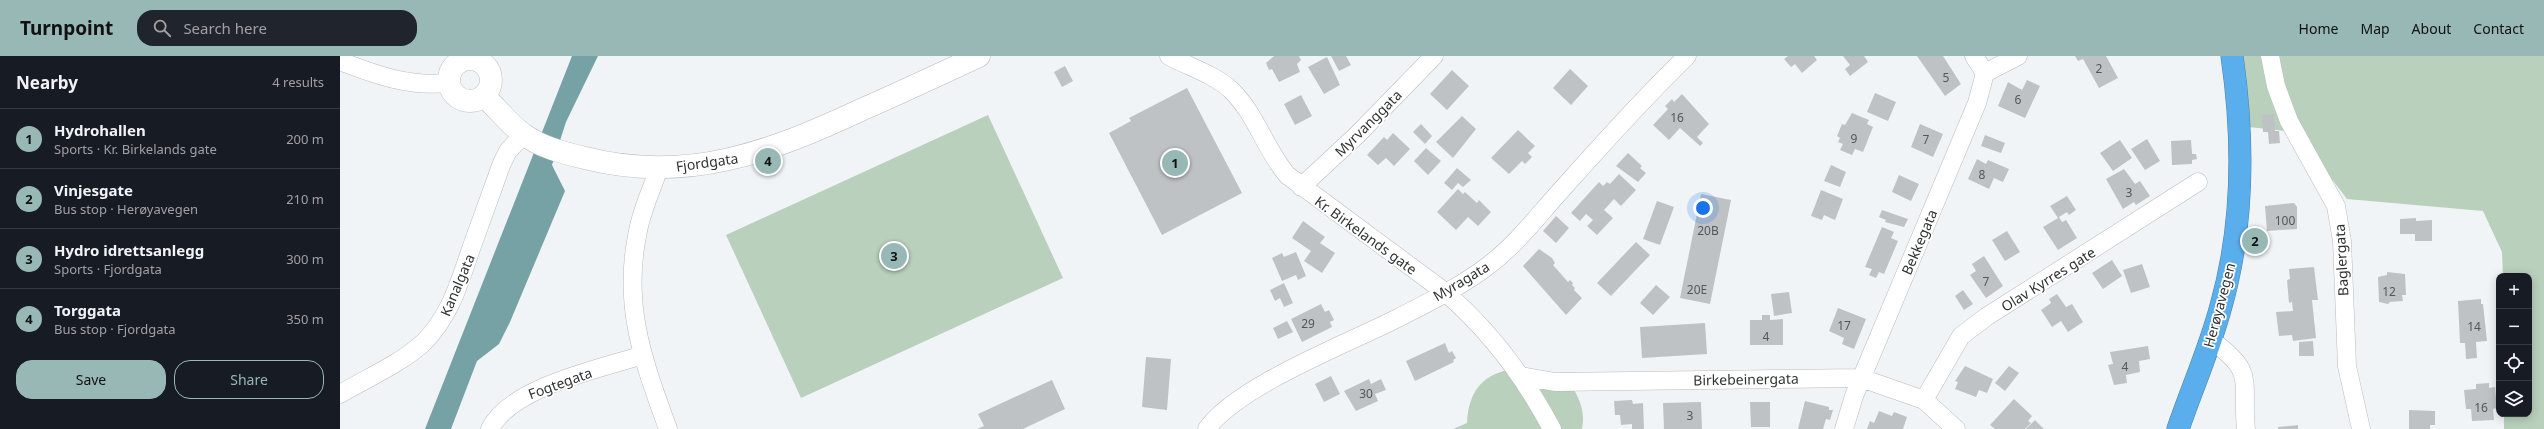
<!DOCTYPE html>
<meta charset="utf-8">
<style>
:root{--surface:#171b24;--page:#20242c;--text:#f1f3f6;--muted:#9ea1a6;--line:#363941;--accent:#97b8b5}
body{margin:0;font-family:"Noto Sans",sans-serif;background:var(--page);color:var(--text)}
.controls{position:absolute;right:12px;bottom:12px;display:grid;overflow:hidden;border-radius:8px;box-shadow:0 2px 10px #0003}
.controls button{width:36px;height:36px;display:grid;place-items:center;padding:0;border:0;border-bottom:1px solid var(--line);background:var(--surface);color:var(--text);font:20px sans-serif}
.you{position:absolute;left:1363px;top:152px;width:14px;height:14px;margin:-10px;border:3px solid #fff;border-radius:50%;background:#1a73e8;box-shadow:0 0 0 6px #1a73e833}
.badge{display:grid;place-items:center;width:26px;height:26px;border-radius:50%;background:var(--accent);color:#111;font-size:13px;font-weight:700}
.pin{position:absolute;translate:-50% -50%;border:2px solid #fff;box-shadow:0 1px 4px #0006}
.list{margin:0;padding:0;list-style:none}
h2{display:flex;justify-content:space-between;align-items:center;height:52px;margin:0;padding:0 16px;font-size:17px}
h2 small{font-size:13px;font-weight:400;color:var(--muted)}
.list li{display:grid;grid-template-columns:26px 1fr auto;gap:12px;align-items:center;box-sizing:border-box;height:60px;padding:0 16px;border-top:1px solid var(--line)}
.list b{display:block;font-size:15px;white-space:nowrap}
.list p{margin:0;font-size:13px;white-space:nowrap;color:var(--muted)}
.list em{font-size:13px;font-style:normal;color:var(--muted)}
.actions{display:flex;gap:8px;padding:12px 16px}
.actions a{flex:1;padding:9px 0;border:1px solid var(--accent);border-radius:16px;text-align:center;font-size:14px;color:var(--accent)}
.actions .main{background:var(--accent);color:#111}
.icon{flex:none;width:22px;height:22px;fill:none;stroke:currentColor;stroke-width:2;stroke-linecap:round;stroke-linejoin:round}
.map{position:relative;flex:none;width:2204px;height:373px;overflow:hidden}
header{display:flex;align-items:center;gap:24px;box-sizing:border-box;height:56px;padding:0 20px;background:var(--accent);color:#111}
header strong{font-size:19px}
nav{display:flex;gap:22px;margin-inline-start:auto;font-size:14px}
.search{width:280px;height:36px;background:var(--page);display:flex;align-items:center;gap:10px;box-sizing:border-box;padding:0 14px;border-radius:16px;color:var(--muted);font-size:15px}
main{display:flex}
aside{flex:1;background:var(--surface)}
.map>svg:first-child{display:block}
.green{fill:#b8d0bc}
.water{fill:#76a2a6}
.building{fill:#bfc2c5}
.lines{fill:none;stroke-linecap:round;stroke-linejoin:round}
.street-casing{stroke:#b8bbbe;stroke-width:19}
.secondary-casing{stroke:#b8bbbe;stroke-width:23}
.highway-casing{stroke:#4c83ab;stroke-width:23}
.street{stroke:#fff;stroke-width:18}
.secondary{stroke:#fff;stroke-width:22}
.highway{stroke:#5baeec;stroke-width:22}
.labels{text-anchor:middle;dominant-baseline:central;stroke-width:3.5;stroke-linejoin:round;paint-order:stroke}
.number-label{font-size:12px;fill:#545658}
.street-label{font-size:14px;fill:#313233;stroke:#fff}
</style>
<header>
<strong>Turnpoint</strong>
<div class="search"><svg class="icon" aria-label="search" viewBox="0 0 24 24"><circle cx="10" cy="10" r="6"/><path d="M15 15l6 6"/></svg>Search here</div>
<nav><a>Home</a><a>Map</a><a>About</a><a>Contact</a></nav>
</header>
<main>
<aside>
<h2>Nearby<small>4 results</small></h2>
<ul class="list">
<li><span class="badge">1</span><div><b>Hydrohallen</b><p>Sports · Kr. Birkelands gate</p></div><em>200 m</em></li>
<li><span class="badge">2</span><div><b>Vinjesgate</b><p>Bus stop · Herøyavegen</p></div><em>210 m</em></li>
<li><span class="badge">3</span><div><b>Hydro idrettsanlegg</b><p>Sports · Fjordgata</p></div><em>300 m</em></li>
<li><span class="badge">4</span><div><b>Torggata</b><p>Bus stop · Fjordgata</p></div><em>350 m</em></li>
</ul>
<div class="actions"><a class="main">Save</a><a>Share</a></div>
</aside>
<div class="map">
<svg width="2204" height="373" viewBox="0 0 2204 373">
<rect width="100%" height="100%" fill="#f1f4f7"/>
<path class="green" d="M1894,0H2204V373H2164V358H2189V220H2163L2162,196L2143,155L2007,143L1956,76L1909,71Z
M648,59L723,222L461,342L386,179Z
M1176,312L1233,332C1241,346 1245,357 1242,373H1113L1127,367C1129,333 1143,318 1176,312Z"/>
<path class="water" d="M232,0H258L226,66L212,109L225,135L170,266L159,288L137,305L111,373H85Z"/>
<path class="building" d="M934,0H959L961,4L957,8L960,16L939,26L932,13L929,14L926,7Z
M991,0H1006L1011,9L999,15Z
M1448,0H1474L1477,4L1462,17L1455,8L1451,11L1444,3Z
M1503,0H1524L1528,6L1510,20L1505,13L1510,9Z
M1577,0H1603L1621,28L1605,40Z
M1735,0H1766L1778,22L1759,32L1743,3L1738,5Z
M987,1L1000,29L984,38L968,11Z
M725,10L733,25L722,31L714,16Z
M1230,13L1248,30L1231,49L1213,32Z
M1112,14L1129,30L1107,54L1090,38Z
M1687,24L1700,30L1685,62L1658,50L1668,26L1682,34Z
M847,32L902,137L822,179L769,77L791,65L789,62Z
M1535,37L1556,46L1548,65L1527,56Z
M1342,38L1369,68L1357,81L1363,87L1360,90L1340,72L1329,84L1313,69L1328,53L1325,50L1332,43L1334,46Z
M961,39L972,60L955,69L944,48Z
M1512,57L1529,64L1527,68L1533,71L1523,96L1515,93L1512,99L1500,94L1503,88L1498,86L1500,82L1497,80L1502,68L1505,69Z
M1934,58L1935,75H1939L1940,87L1929,88L1928,76H1923L1922,59Z
M1122,60L1136,73L1113,102L1096,86Z
M1081,68L1092,80L1085,88L1073,76Z
M1580,68L1603,78L1593,101L1571,91Z
M1178,74L1195,90L1188,97L1192,101L1185,108L1182,105L1169,118L1151,102Z
M1053,77L1070,93L1054,110L1046,102L1038,109L1027,99L1044,81L1047,84Z
M1645,79L1665,87L1661,97L1641,90Z
M1807,83L1820,105L1805,114L1791,93Z
M1780,84L1792,102L1773,115L1760,97Z
M1851,84L1852,98H1856L1857,103L1852,104V108L1832,109L1831,85Z
M1086,92L1101,105L1088,119L1074,105Z
M1288,97L1302,110L1300,112L1306,117L1298,126L1276,110Z
M1637,103L1646,108L1648,104L1669,113L1663,126L1654,122L1649,133L1628,123Z
M1491,109L1506,116L1500,131L1484,125Z
M1117,112L1131,124L1123,131L1118,127L1112,134L1104,127Z
M1784,113L1795,128L1800,125L1810,140L1796,149L1794,146L1783,153L1766,123Z
M1279,118L1296,134L1281,150L1274,143L1264,154L1273,162L1257,179L1247,170L1253,164L1246,158L1240,165L1231,157L1259,126L1263,130L1267,126L1270,128Z
M1559,119L1579,128L1571,145L1552,136Z
M1118,133L1123,138L1125,136L1137,147L1139,144L1151,156L1138,170L1128,161L1116,174L1097,156Z
M1481,134L1503,143L1495,164L1484,159L1482,164L1471,160Z
M1361,138L1391,144L1370,248L1340,242Z
M1727,140L1736,154L1729,159L1727,156L1719,161L1722,166L1726,164L1737,182L1718,194L1703,171L1718,162L1710,150Z
M1317,145L1334,151L1320,189L1303,183Z
M1954,147L1957,151V173L1927,175L1925,150Z
M1542,154L1568,163L1564,171L1545,166L1546,164L1539,161Z
M1216,160L1229,172L1216,187L1203,175Z
M2076,162V165L2092,164V185H2075V178H2060V163Z
M963,165L985,181L980,187L995,197L982,217L964,205L971,195L952,182Z
M1542,171L1554,176L1551,182L1558,185L1544,218L1539,216L1536,222L1529,219L1532,213L1525,211Z
M1667,175L1680,196L1665,205L1652,184Z
M1296,186L1310,199L1271,240L1257,227Z
M1199,193L1212,202L1215,207L1213,209L1228,226L1230,224L1233,227L1232,229L1235,232L1234,234L1242,242L1226,259L1183,210Z
M956,196L966,220L958,224L956,219L942,225L932,202L942,197L944,201Z
M1644,200L1663,230L1646,242L1630,219L1636,215L1632,208Z
M1772,204L1782,220L1763,233L1752,217Z
M1802,208L1810,231L1791,237L1783,214Z
M1974,211L1978,244H1972L1976,282L1953,285L1952,279L1939,280L1936,256L1953,255L1952,246L1949,247L1947,224L1950,223L1949,213Z
M2047,216L2065,218L2066,239H2062L2063,245L2050,246L2048,248L2039,246L2038,221L2047,219Z
M944,227L953,247L944,251L940,242L935,245L930,234Z
M1316,229L1330,241L1313,259L1300,247Z
M1623,234L1633,248L1624,254L1615,240Z
M1449,236L1452,257L1434,260L1431,238Z
M1717,238L1726,251L1732,248L1743,266L1728,276L1721,265L1712,271L1701,254L1711,247L1709,243Z
M2141,243V248H2143L2147,285L2136,286L2137,302L2126,303L2125,287H2120L2118,245Z
M981,248L985,256L989,254L994,264L990,266L992,271L962,286L951,263Z
M1498,252L1526,263L1514,293L1502,288L1504,282L1489,275Z
M1422,259H1430V264L1443,263V289H1410V264H1422Z
M947,265L953,276L938,283L933,272Z
M1365,267L1367,298L1302,302L1300,271Z
M1973,285L1974,300H1959V286Z
M1105,287L1109,297L1112,295L1116,302L1113,304L1114,306L1075,325L1066,305Z
M1808,290L1810,303L1799,305L1800,316L1786,319L1787,327L1774,329L1768,309L1773,308L1770,296Z
M806,301L831,303L827,354L802,351Z
M1625,310L1653,323L1647,337L1639,334L1636,341L1615,333L1618,326L1615,325Z
M1669,310L1679,317L1665,335L1655,327Z
M991,320L1000,338L984,346L975,328Z
M1029,323L1031,328L1041,323L1046,334L1035,338L1038,345L1016,355L1004,335Z
M712,324L725,353L683,373H637L644,370L638,358Z
M2149,327V332L2155,331L2157,352L2153,353L2154,364L2132,365L2131,353H2126L2124,334L2136,333V328Z
M1674,343L1692,360L1688,365L1691,367L1685,373H1655L1650,369Z
M1292,344L1293,348L1303,347L1304,373H1292V368L1281,369L1280,359H1275L1274,345Z
M1465,345L1489,351V354H1493L1490,364L1486,363L1483,373H1458Z
M1361,346L1362,373H1324L1323,347Z
M1410,346H1430V371H1411Z
M2069,354L2095,355V369H2090V373H2069Z
M1539,355L1552,360L1554,356L1567,361L1563,373H1527L1530,365L1534,367Z
M1695,364L1704,373H1686Z
M1958,369V373H1938V371Z"/>
<g class="lines">
<defs>
<path id="street" d="M829,0C849,11 874,18 891,34C916,58 925,93 947,119L1105,236C1149,274 1185,322 1212,373
M1930,0L1936,30L1949,65L1996,150L2002,185L2007,310L2021,373
M0,5C36,19 69,31 108,27
M1645,17L1678,0
M319,112C312,133 302,153 298,175C282,249 303,304 328,373
M961,131L1017,79L1094,0
M1871,284C1917,317 1901,324 1906,373
M1181,320L1215,326L1521,322L1584,344L1616,373
M0,338C27,322 60,308 83,287C110,261 120,225 132,190C142,163 152,135 162,107L168,95L183,79
M1584,344L1621,280L1646,261L1858,126
M150,373C171,331 259,313 303,299
M867,373C897,330 1009,287 1058,262C1089,246 1122,230 1149,209C1177,188 1200,157 1224,131C1264,86 1304,42 1347,0
M1504,373L1514,340L1637,47L1645,17L1634,0"/>
<path id="secondary" d="M109 24a21 21 0 1 1 42 0a21 21 0 1 1-42 0Z
M144,40C157,52 169,68 183,78C200,91 224,97 245,102C347,128 431,96 523,53C562,36 600,18 639,0"/>
<path id="highway" d="M1838,373C1852,332 1870,292 1881,250C1904,169 1904,83 1892,0"/>
</defs>
<use href="#street" class="street-casing"/>
<use href="#secondary" class="secondary-casing"/>
<use href="#highway" class="highway-casing"/>
<use href="#street" class="street"/>
<use href="#secondary" class="secondary"/>
<use href="#highway" class="highway"/>
</g>
<g class="labels">
<g class="number-label">
<text x="1759" y="12">2</text>
<text x="1606" y="21">5</text>
<text x="1678" y="43">6</text>
<text x="1337" y="61">16</text>
<text x="1514" y="82">9</text>
<text x="1586" y="83">7</text>
<text x="1642" y="118">8</text>
<text x="1789" y="136">3</text>
<text x="1945" y="164">100</text>
<text x="1368" y="174">20B</text>
<text x="1646" y="225">7</text>
<text x="1357" y="233">20E</text>
<text x="2049" y="235">12</text>
<text x="968" y="267">29</text>
<text x="1504" y="269">17</text>
<text x="2134" y="270">14</text>
<text x="1426" y="280">4</text>
<text x="1785" y="310">4</text>
<text x="1026" y="337">30</text>
<text x="2141" y="351">16</text>
<text x="1350" y="359">3</text>
</g>
<g class="street-label">
<text transform="translate(1028 67) rotate(-45)">Myrvanggata</text>
<text transform="translate(367 106) rotate(-8)">Fjordgata</text>
<text transform="translate(1026 179) rotate(36)">Kr. Birkelands gate</text>
<text transform="translate(1579 186) rotate(-67)">Bekkegata</text>
<text transform="translate(2001 204) rotate(-93)">Baglergata</text>
<text transform="translate(1708 223) rotate(-32)">Olav Kyrres gate</text>
<text transform="translate(1121 225) rotate(-31)">Myragata</text>
<text transform="translate(117 229) rotate(-67)">Kanalgata</text>
<text transform="translate(1879 249) rotate(-75)">Herøyavegen</text>
<text transform="translate(1406 323) rotate(-1)">Birkebeinergata</text>
<text transform="translate(220 327) rotate(-20)">Fogtegata</text>
</g>
</g>
</svg>
<div class="controls">
<button>+</button>
<button>−</button>
<button><svg class="icon" aria-label="locate" viewBox="0 0 24 24"><circle cx="12" cy="12" r="6"/><path d="M12 2v4M12 18v4M2 12h4M18 12h4"/></svg></button>
<button><svg class="icon" aria-label="layers" viewBox="0 0 24 24"><path d="M12 4l9 5-9 5-9-5zM3 14l9 5 9-5"/></svg></button>
</div>
<div class="you"></div>
<div class="pin badge" style="left:835px;top:107px">1</div>
<div class="pin badge" style="left:1915px;top:185px">2</div>
<div class="pin badge" style="left:554px;top:200px">3</div>
<div class="pin badge" style="left:428px;top:105px">4</div>
</div>
</main>
